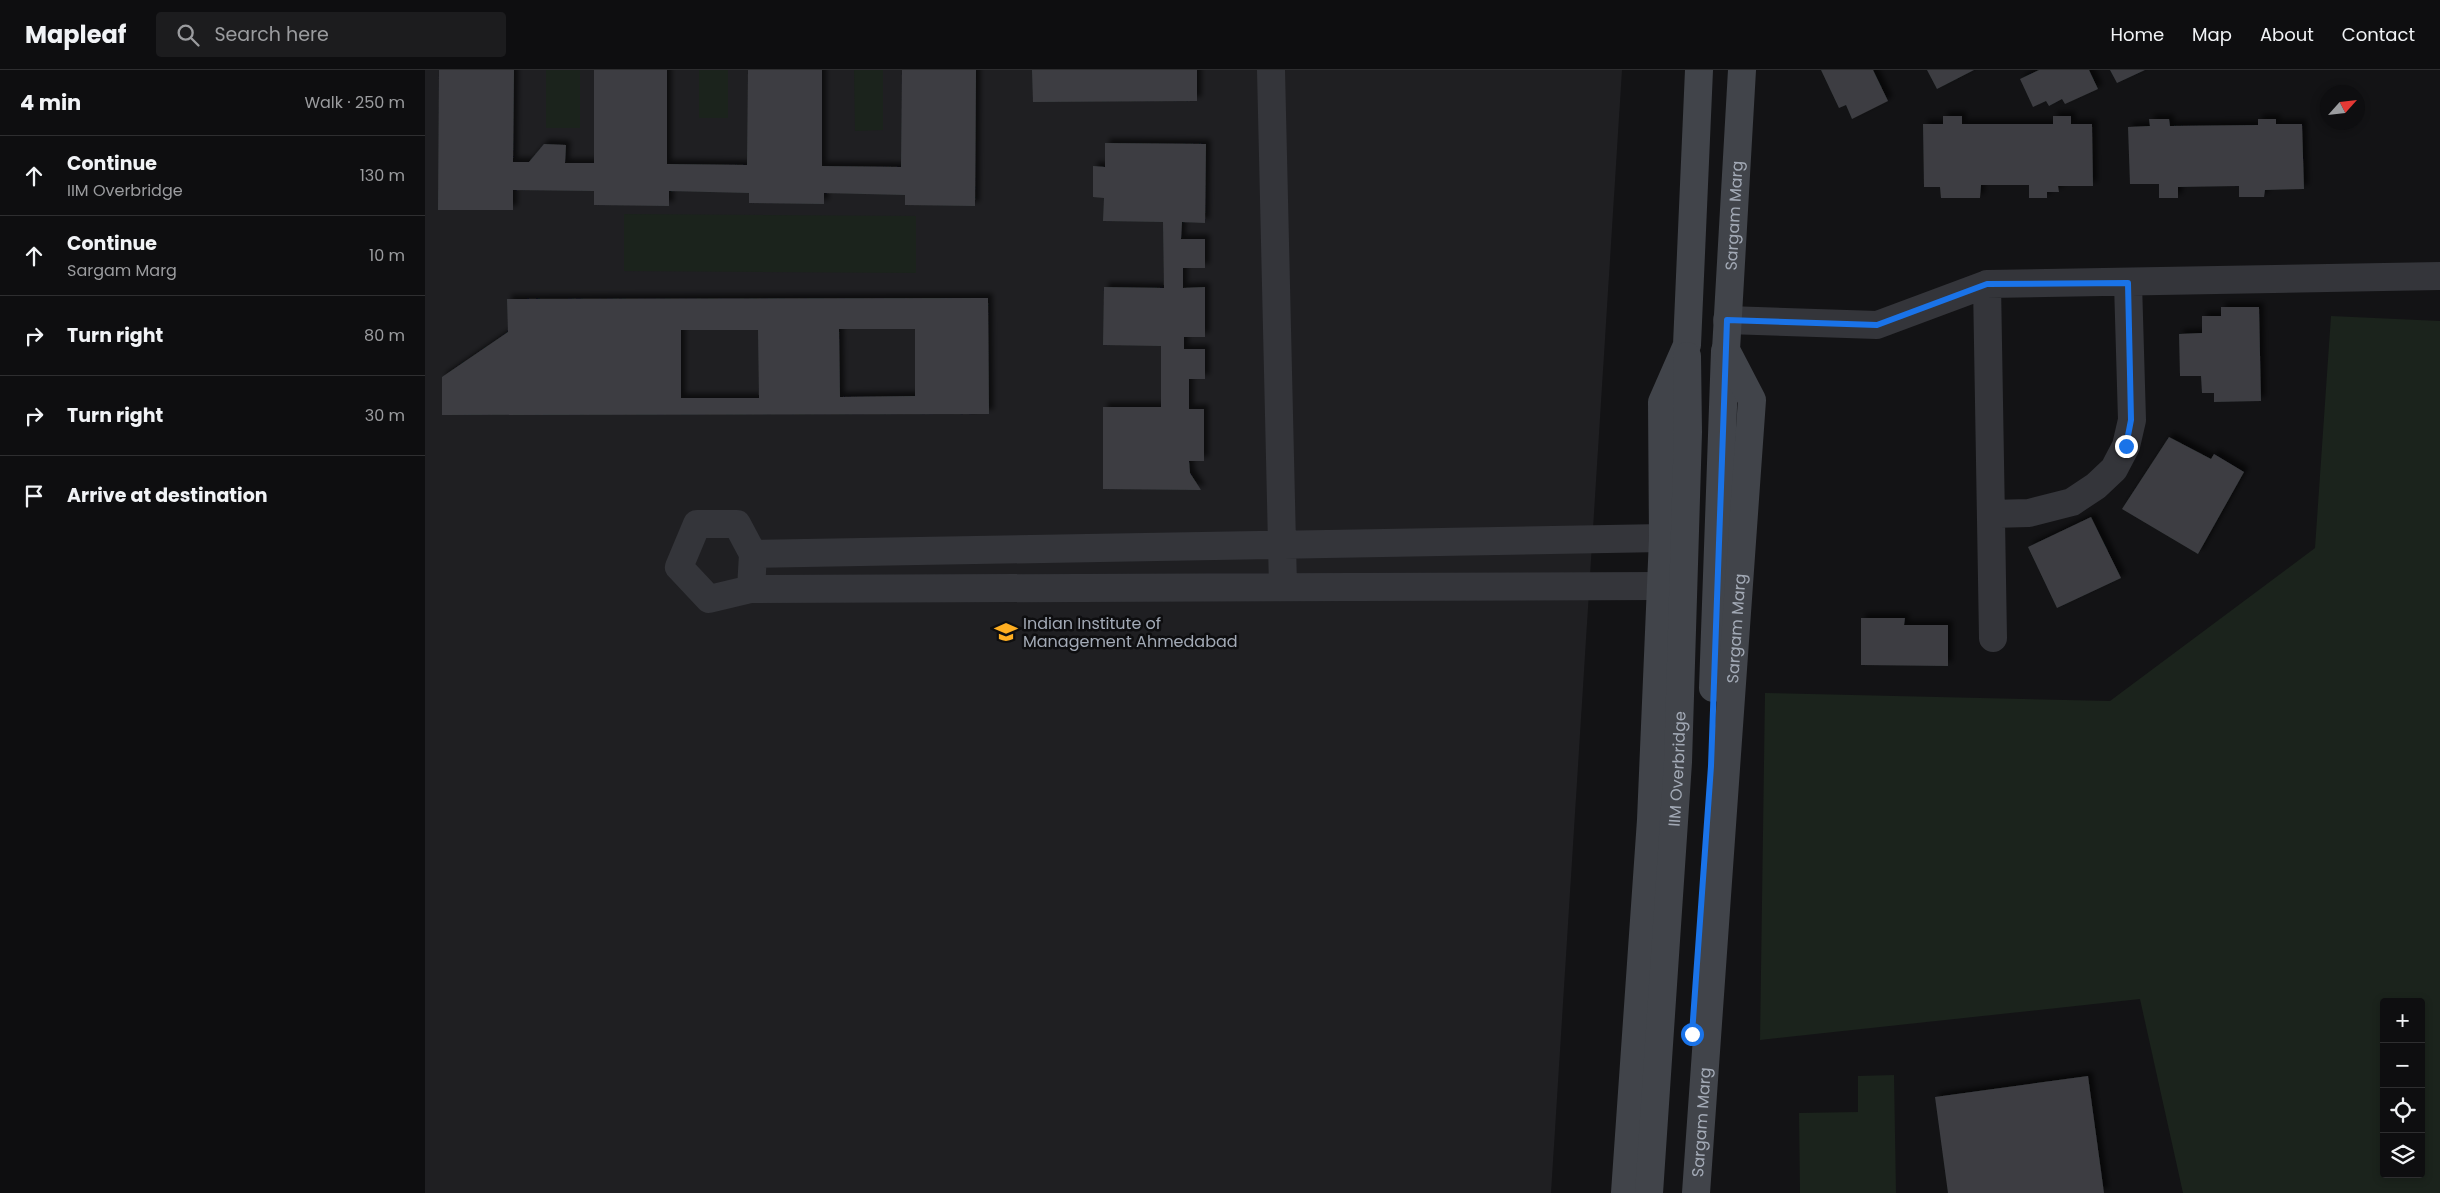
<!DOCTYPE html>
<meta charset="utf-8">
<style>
:root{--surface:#0e0e10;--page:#1c1c1e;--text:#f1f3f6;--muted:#9b9c9f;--line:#2e2e30}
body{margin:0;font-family:Poppins,sans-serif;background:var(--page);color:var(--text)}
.controls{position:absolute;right:15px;bottom:15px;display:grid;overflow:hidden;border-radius:5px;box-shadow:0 2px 8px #0003}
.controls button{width:45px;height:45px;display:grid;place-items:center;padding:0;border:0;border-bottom:1px solid var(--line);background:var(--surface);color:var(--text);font:25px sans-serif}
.compass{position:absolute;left:1895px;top:15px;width:45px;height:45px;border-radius:50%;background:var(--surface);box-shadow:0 2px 8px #0003;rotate:63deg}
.stop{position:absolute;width:15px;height:15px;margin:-11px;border:4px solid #1a73e8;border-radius:50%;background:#fff}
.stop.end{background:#1a73e8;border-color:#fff;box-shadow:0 1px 5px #0008}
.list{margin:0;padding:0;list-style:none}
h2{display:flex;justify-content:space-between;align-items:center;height:65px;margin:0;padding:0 20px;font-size:21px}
h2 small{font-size:16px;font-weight:400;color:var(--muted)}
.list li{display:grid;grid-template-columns:32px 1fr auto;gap:15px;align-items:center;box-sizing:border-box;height:80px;padding:0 20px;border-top:1px solid var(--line)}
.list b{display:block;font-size:19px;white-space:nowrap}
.list p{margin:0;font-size:16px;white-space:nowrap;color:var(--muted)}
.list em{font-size:16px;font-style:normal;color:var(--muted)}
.icon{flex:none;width:28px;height:28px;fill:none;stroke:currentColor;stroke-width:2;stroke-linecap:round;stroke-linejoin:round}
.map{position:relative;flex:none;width:2015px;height:1123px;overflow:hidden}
header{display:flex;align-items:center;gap:30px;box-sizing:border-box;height:70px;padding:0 25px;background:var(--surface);border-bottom:1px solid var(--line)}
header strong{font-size:24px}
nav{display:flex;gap:28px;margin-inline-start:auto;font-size:18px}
.search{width:350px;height:45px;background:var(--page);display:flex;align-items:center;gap:12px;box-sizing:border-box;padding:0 18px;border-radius:5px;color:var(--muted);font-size:19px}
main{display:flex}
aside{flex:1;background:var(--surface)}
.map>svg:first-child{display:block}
.built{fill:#1f1f22}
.green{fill:#1b231c;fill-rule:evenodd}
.building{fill:#3c3e42;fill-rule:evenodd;filter:url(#shadow)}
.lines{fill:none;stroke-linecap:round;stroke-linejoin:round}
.street{stroke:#34353a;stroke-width:28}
.secondary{stroke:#41444a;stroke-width:28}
.route{stroke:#1a73e8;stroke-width:6}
.labels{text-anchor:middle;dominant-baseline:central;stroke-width:5;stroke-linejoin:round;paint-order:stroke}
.street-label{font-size:16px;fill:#a3aab6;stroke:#0e0e10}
.poi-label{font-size:16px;fill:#a3aab6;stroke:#0e0e10;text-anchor:start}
</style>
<header>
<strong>Mapleaf</strong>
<div class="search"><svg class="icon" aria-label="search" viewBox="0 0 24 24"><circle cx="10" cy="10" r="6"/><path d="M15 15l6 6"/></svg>Search here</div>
<nav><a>Home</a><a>Map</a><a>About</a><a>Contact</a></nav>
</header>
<main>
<aside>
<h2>4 min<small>Walk · 250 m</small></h2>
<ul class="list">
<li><svg class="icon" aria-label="ahead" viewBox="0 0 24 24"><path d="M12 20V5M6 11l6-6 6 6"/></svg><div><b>Continue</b><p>IIM Overbridge</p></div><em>130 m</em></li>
<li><svg class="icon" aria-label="ahead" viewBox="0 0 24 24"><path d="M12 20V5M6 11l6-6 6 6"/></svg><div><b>Continue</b><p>Sargam Marg</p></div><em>10 m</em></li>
<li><svg class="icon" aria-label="right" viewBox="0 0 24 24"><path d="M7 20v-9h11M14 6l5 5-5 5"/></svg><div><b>Turn right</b></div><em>80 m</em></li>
<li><svg class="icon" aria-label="right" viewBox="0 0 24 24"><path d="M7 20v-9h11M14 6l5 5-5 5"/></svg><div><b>Turn right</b></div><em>30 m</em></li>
<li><svg class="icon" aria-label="arrive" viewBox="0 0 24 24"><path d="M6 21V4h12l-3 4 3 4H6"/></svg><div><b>Arrive at destination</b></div></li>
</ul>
</aside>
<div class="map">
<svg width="2015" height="1123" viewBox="0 0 2015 1123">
<defs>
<filter id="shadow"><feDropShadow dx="4.5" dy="-4.5" stdDeviation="2.5" flood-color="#0009"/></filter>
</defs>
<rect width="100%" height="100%" fill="#131315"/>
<path class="built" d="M0,0H1197L1126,1123H0Z"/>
<path class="green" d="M121,0H155V58H121Z
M274,0H303V48H274Z
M429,0H458V60L430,61Z
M199,144L491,146V203L199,201Z
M1906,246L2015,251V1123H1758L1715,929L1335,970L1340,623L1685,631L1890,478ZM1959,932H1996V1104H1959Z
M1469,1005L1471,1123H1375L1374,1043L1433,1042V1006Z"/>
<path class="building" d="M14,0H89L88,92H104L119,74L141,75L140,93H169V0H242V94L322,95L323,0H397V96L476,97L477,0H551L550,136L480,135V125L399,123V134L324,133V123L244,121V136L169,135V121L88,120V140H13Z
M607,0H772V31L608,32Z
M1396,0H1448L1463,31L1427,49L1421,35L1414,38Z
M1502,0H1549L1512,19Z
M1614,0H1664L1673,19L1640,34L1637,29L1624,36L1621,31L1608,37L1595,9Z
M1685,0H1720L1692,13Z
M1518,46H1537V54H1628V46H1646V54H1667L1668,116H1633L1634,122H1622V128H1604V115H1556L1555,128H1516L1515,117H1499L1498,54H1518Z
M1724,49H1744L1745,56L1833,55V49H1851V54H1877L1879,119L1840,120L1839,127H1814V116L1753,117V128H1734V114H1705L1703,57L1725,56Z
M680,73L781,74L780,153L757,152L756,169H780V198H758V218L780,217V267H759V279H780V309H764V339H779V391H764L765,403L776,420L678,419V337H736V276L678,275L679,217L739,218L738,152L678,151L679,128L668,127V96L680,97Z
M563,228L564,344L17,345V307L83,262L82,229ZM414,259H490V326L415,327ZM256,260H333L334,328H256Z
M1796,237H1834L1836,331L1789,332V323H1777L1776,306H1755L1754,264L1777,263V246H1796Z
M1744,367L1786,389L1789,384L1819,402L1773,484L1697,439Z
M1666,447L1696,508L1632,538L1603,477Z
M1436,548H1480L1479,555H1523V596L1436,595Z
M1663,1006L1679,1123H1523L1510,1027Z"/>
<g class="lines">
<path class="street" d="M846,0L858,517
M1562,214L1568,568
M1302,250L1452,255L1562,214L2015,206
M1566,444L1604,443L1647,432L1671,416L1689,399L1701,376L1707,350L1703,213
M328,484L326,519L284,529L254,497L272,454H312L328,484L1238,468
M326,519L1236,516"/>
<g class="secondary">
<path d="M1288,618L1300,281"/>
<path d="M1200,1123L1226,750L1238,468L1237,332L1262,275L1274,0"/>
<path id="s1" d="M1224,1123L1253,692L1263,362L1262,286"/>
<path id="s2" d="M1271,1123L1327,330L1301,280L1317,0"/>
</g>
</g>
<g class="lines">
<path class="route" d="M1267,964L1286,696L1302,250L1452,255L1562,214L1703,213L1706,350L1701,376"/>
</g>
<defs>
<symbol id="university-bare" viewBox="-9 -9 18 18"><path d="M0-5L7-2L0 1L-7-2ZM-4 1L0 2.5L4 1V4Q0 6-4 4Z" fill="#feae21" stroke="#0e0e10" stroke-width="2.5" paint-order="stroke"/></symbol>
</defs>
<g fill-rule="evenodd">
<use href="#university-bare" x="565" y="546" width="32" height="32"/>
</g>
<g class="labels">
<g class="street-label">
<text stroke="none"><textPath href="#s2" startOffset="986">Sargam Marg</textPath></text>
<text stroke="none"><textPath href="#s2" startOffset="566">Sargam Marg</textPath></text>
<text stroke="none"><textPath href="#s1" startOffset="425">IIM Overbridge</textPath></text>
<text stroke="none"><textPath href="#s2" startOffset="71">Sargam Marg</textPath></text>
</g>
<g class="poi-label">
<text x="598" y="553">Indian Institute of<tspan x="598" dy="18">Management Ahmedabad</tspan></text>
</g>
</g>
</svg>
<div class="controls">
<button>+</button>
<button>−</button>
<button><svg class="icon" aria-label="locate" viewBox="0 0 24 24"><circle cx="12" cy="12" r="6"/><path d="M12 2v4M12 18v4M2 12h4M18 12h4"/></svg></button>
<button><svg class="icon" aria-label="layers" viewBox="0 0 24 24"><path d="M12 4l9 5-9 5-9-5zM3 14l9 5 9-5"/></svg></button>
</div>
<svg class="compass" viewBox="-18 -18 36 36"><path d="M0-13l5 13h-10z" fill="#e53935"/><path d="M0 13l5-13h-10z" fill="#9b9c9f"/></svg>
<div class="stop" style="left:1267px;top:964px"></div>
<div class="stop end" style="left:1701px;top:376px"></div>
</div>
</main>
